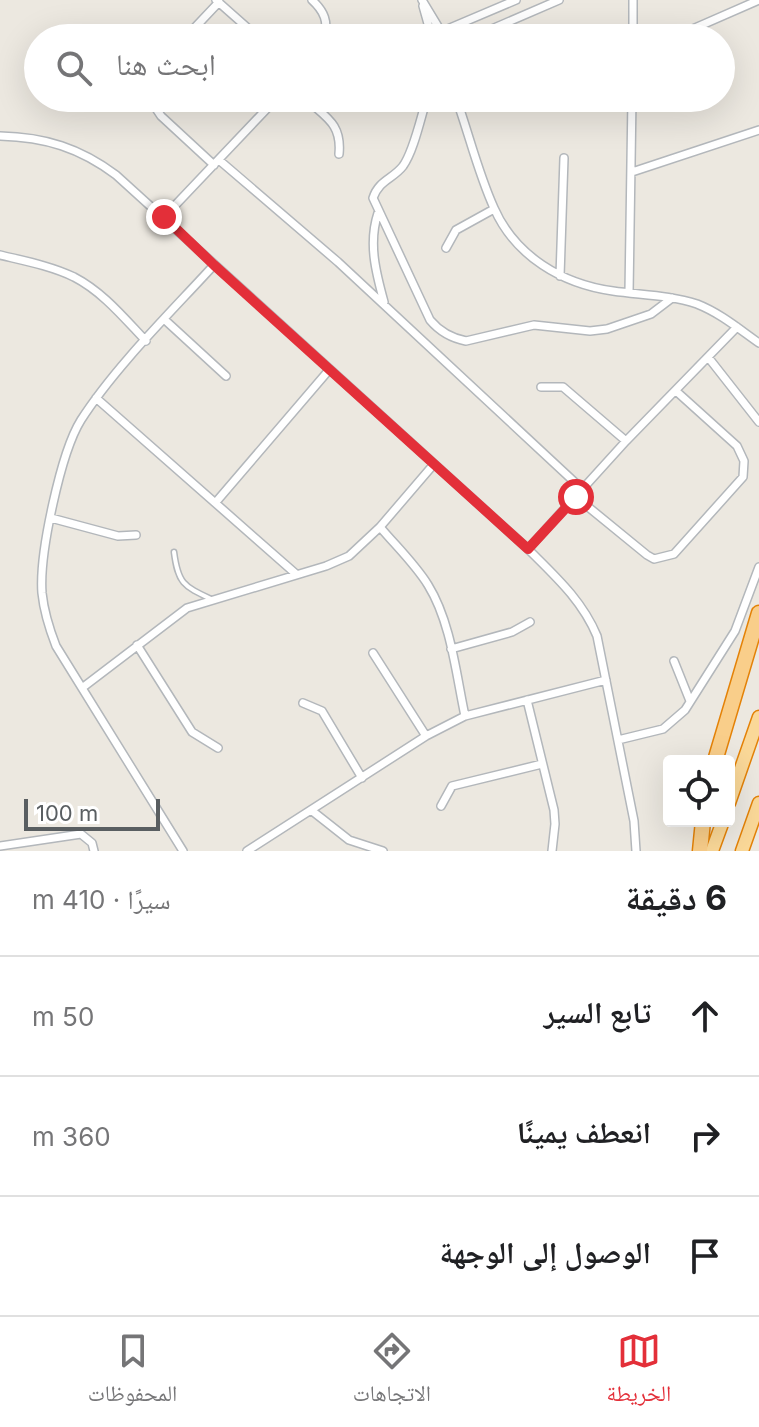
<!DOCTYPE html>
<html lang="ar">
<meta charset="utf-8">
<style>
:root{--surface:#fff;--page:#f6f6f6;--text:#202124;--muted:#757577;--line:#e0e0e0;--accent:#e32f39}
body{margin:0;font-family:Inter,"Noto Naskh Arabic",sans-serif;background:var(--page);color:var(--text);direction:rtl}
.controls{position:absolute;right:24px;bottom:24px;display:grid;overflow:hidden;border-radius:8px;box-shadow:0 8px 32px #0002}
.controls button{width:72px;height:72px;display:grid;place-items:center;padding:0;border:0;border-bottom:2px solid var(--line);background:var(--surface);color:var(--text);font:40px sans-serif}
.scale{position:absolute;left:24px;bottom:20px;width:136px;box-sizing:border-box;padding-left:8px;border:4px solid #595e61;border-top:0;font-size:22px;line-height:28px;white-space:nowrap;color:#595e61;-webkit-text-stroke:6px #fff;paint-order:stroke}
.stop{position:absolute;width:24px;height:24px;margin:-18px;border:6px solid #e32f39;border-radius:50%;background:#fff}
.stop.end{background:#e32f39;border-color:#fff;box-shadow:0 2px 8px #0008}
.list{margin:0;padding:0;list-style:none}
h2{display:flex;justify-content:space-between;align-items:center;height:104px;margin:0;padding:0 32px;font-size:34px}
h2 small{font-size:26px;font-weight:400;color:var(--muted)}
.list li{display:grid;grid-template-columns:52px 1fr auto;gap:24px;align-items:center;box-sizing:border-box;height:120px;padding:0 32px;border-top:2px solid var(--line)}
.list b{display:block;font-size:30px;white-space:nowrap}
.list em{font-size:26px;font-style:normal;color:var(--muted)}
.icon{flex:none;width:44px;height:44px;fill:none;stroke:currentColor;stroke-width:2;stroke-linecap:round;stroke-linejoin:round}
.map{position:relative;flex:none;width:759px;height:851px;overflow:hidden;direction:ltr}
.search{position:absolute;background:var(--surface);box-shadow:0 8px 32px #0002;left:24px;right:24px;top:24px;height:88px;display:flex;align-items:center;gap:20px;box-sizing:border-box;padding:0 28px;border-radius:44px;color:var(--muted);font-size:30px}
.sheet{height:464px;background:var(--surface)}
nav{display:flex;justify-content:space-around;align-items:center;box-sizing:border-box;height:112px;border-top:2px solid var(--line);background:var(--surface);font-size:22px;color:var(--muted)}
nav a{display:grid;justify-items:center;gap:4px}
nav .on{color:var(--accent)}
.map>svg:first-child{display:block}
.lines{fill:none;stroke-linecap:round;stroke-linejoin:round}
.service-casing{stroke:#b3b7bb;stroke-width:7}
.minor-casing{stroke:#b3b7bb;stroke-width:10}
.trunk-casing{stroke:#e48207;stroke-width:15}
.motorway-casing{stroke:#e48207;stroke-width:17}
.service{stroke:#fff;stroke-width:4}
.minor{stroke:#fff;stroke-width:7}
.trunk{stroke:#fad898;stroke-width:12}
.motorway{stroke:#f9ce8a;stroke-width:14}
.route{stroke:#e32f39;stroke-width:10}
</style>
<div class="map">
<svg width="759" height="851" viewBox="0 0 759 851">
<rect width="100%" height="100%" fill="#ece8e0"/>
<g class="lines">
<defs>
<path id="service" d="M174,552C178,583 183,586 211,599"/>
<path id="minor" d="M216,0L259,38
M312,0C324,11 329,22 324,38
M422,0L445,38
M423,6L432,38
M431,36L516,0
M185,38L219,2
M471,38L559,0
M633,38V0
M672,38L759,0
M721,86H724
M149,98L161,116L214,165
M305,98C325,117 342,123 339,154
M427,98C421,116 414,151 403,166C393,179 379,180 373,198L430,320C440,332 451,338 466,341L534,325L590,331L607,329L651,314L672,298
M456,98C469,134 478,173 494,208C515,256 562,284 613,291C641,295 670,295 697,304C720,313 739,329 759,343
M558,98L560,100
M0,136C45,137 80,148 116,175L528,549C555,576 582,600 597,636L634,821L636,851
M219,160L338,262L582,489
M632,172L759,130
M378,213C368,243 376,273 384,302
M164,217L277,98
M446,248L456,230L494,209
M0,255C25,261 51,266 74,277C103,292 124,318 146,341
M560,276L564,158
M629,293L632,98
M165,320L226,376
M708,357L759,422
M541,387H563L626,441
M96,398L296,574
M576,497L647,555L654,559L674,554L743,477L744,461L737,446L676,391
M216,502L329,370
M51,518L118,536L136,535
M380,527C396,546 415,564 428,585C451,622 456,674 465,716
M528,549L626,441L737,327
M137,645L192,732L218,748
M451,649L512,632L530,622
M373,653L426,736
M674,661L690,701
M82,688L187,608L326,566L349,556L380,527L434,464
M527,700L554,810L555,824L552,851
M303,703L322,711L362,778
M618,740L663,729L685,710L735,631L759,567
M441,806L452,786L542,764
M311,810L349,840L383,851
M0,846L81,834L92,843L94,851
M183,851L56,646C49,628 44,612 42,593C39,554 61,452 81,420C115,367 171,312 214,265
M247,851L426,736L465,716L606,680"/>
<path id="trunk" d="M729,803L759,717
M712,851L723,821
M742,851L759,803"/>
<path id="motorway" d="M715,761L759,613
M700,851L703,821"/>
</defs>
<use href="#service" class="service-casing"/>
<use href="#minor" class="minor-casing"/>
<use href="#trunk" class="trunk-casing"/>
<use href="#motorway" class="motorway-casing"/>
<use href="#service" class="service"/>
<use href="#minor" class="minor"/>
<use href="#trunk" class="trunk"/>
<use href="#motorway" class="motorway"/>
</g>
<g class="lines">
<path class="route" d="M164,217L214,265L528,549L576,497"/>
</g>
</svg>
<div class="controls">
<button><svg class="icon" aria-label="locate" viewBox="0 0 24 24"><circle cx="12" cy="12" r="6"/><path d="M12 2v4M12 18v4M2 12h4M18 12h4"/></svg></button>
</div>
<div class="scale">100 m</div>
<div class="stop" style="left:576px;top:497px"></div>
<div class="stop end" style="left:164px;top:217px"></div>
<div class="search"><svg class="icon" aria-label="search" viewBox="0 0 24 24"><circle cx="10" cy="10" r="6"/><path d="M15 15l6 6"/></svg>ابحث هنا</div>
</div>
<section class="sheet">
<h2>6 دقيقة<small>سيرًا · 410 m</small></h2>
<ul class="list">
<li><svg class="icon" aria-label="ahead" viewBox="0 0 24 24"><path d="M12 20V5M6 11l6-6 6 6"/></svg><div><b>تابع السير</b></div><em>50 m</em></li>
<li><svg class="icon" aria-label="right" viewBox="0 0 24 24"><path d="M7 20v-9h11M14 6l5 5-5 5"/></svg><div><b>انعطف يمينًا</b></div><em>360 m</em></li>
<li><svg class="icon" aria-label="arrive" viewBox="0 0 24 24"><path d="M6 21V4h12l-3 4 3 4H6"/></svg><div><b>الوصول إلى الوجهة</b></div></li>
</ul>
</section>
<nav>
<a class="on"><svg class="icon" aria-label="map" viewBox="0 0 24 24"><path d="M3 6l6-2 6 2 6-2v14l-6 2-6-2-6 2zM9 4v14M15 6v14"/></svg>الخريطة</a>
<a><svg class="icon" aria-label="directions" viewBox="0 0 24 24"><path d="M12 3l9 9-9 9-9-9zM9 14v-3h6M13 9l2 2-2 2"/></svg>الاتجاهات</a>
<a><svg class="icon" aria-label="saved" viewBox="0 0 24 24"><path d="M7 4h10v16l-5-4-5 4z"/></svg>المحفوظات</a>
</nav>
